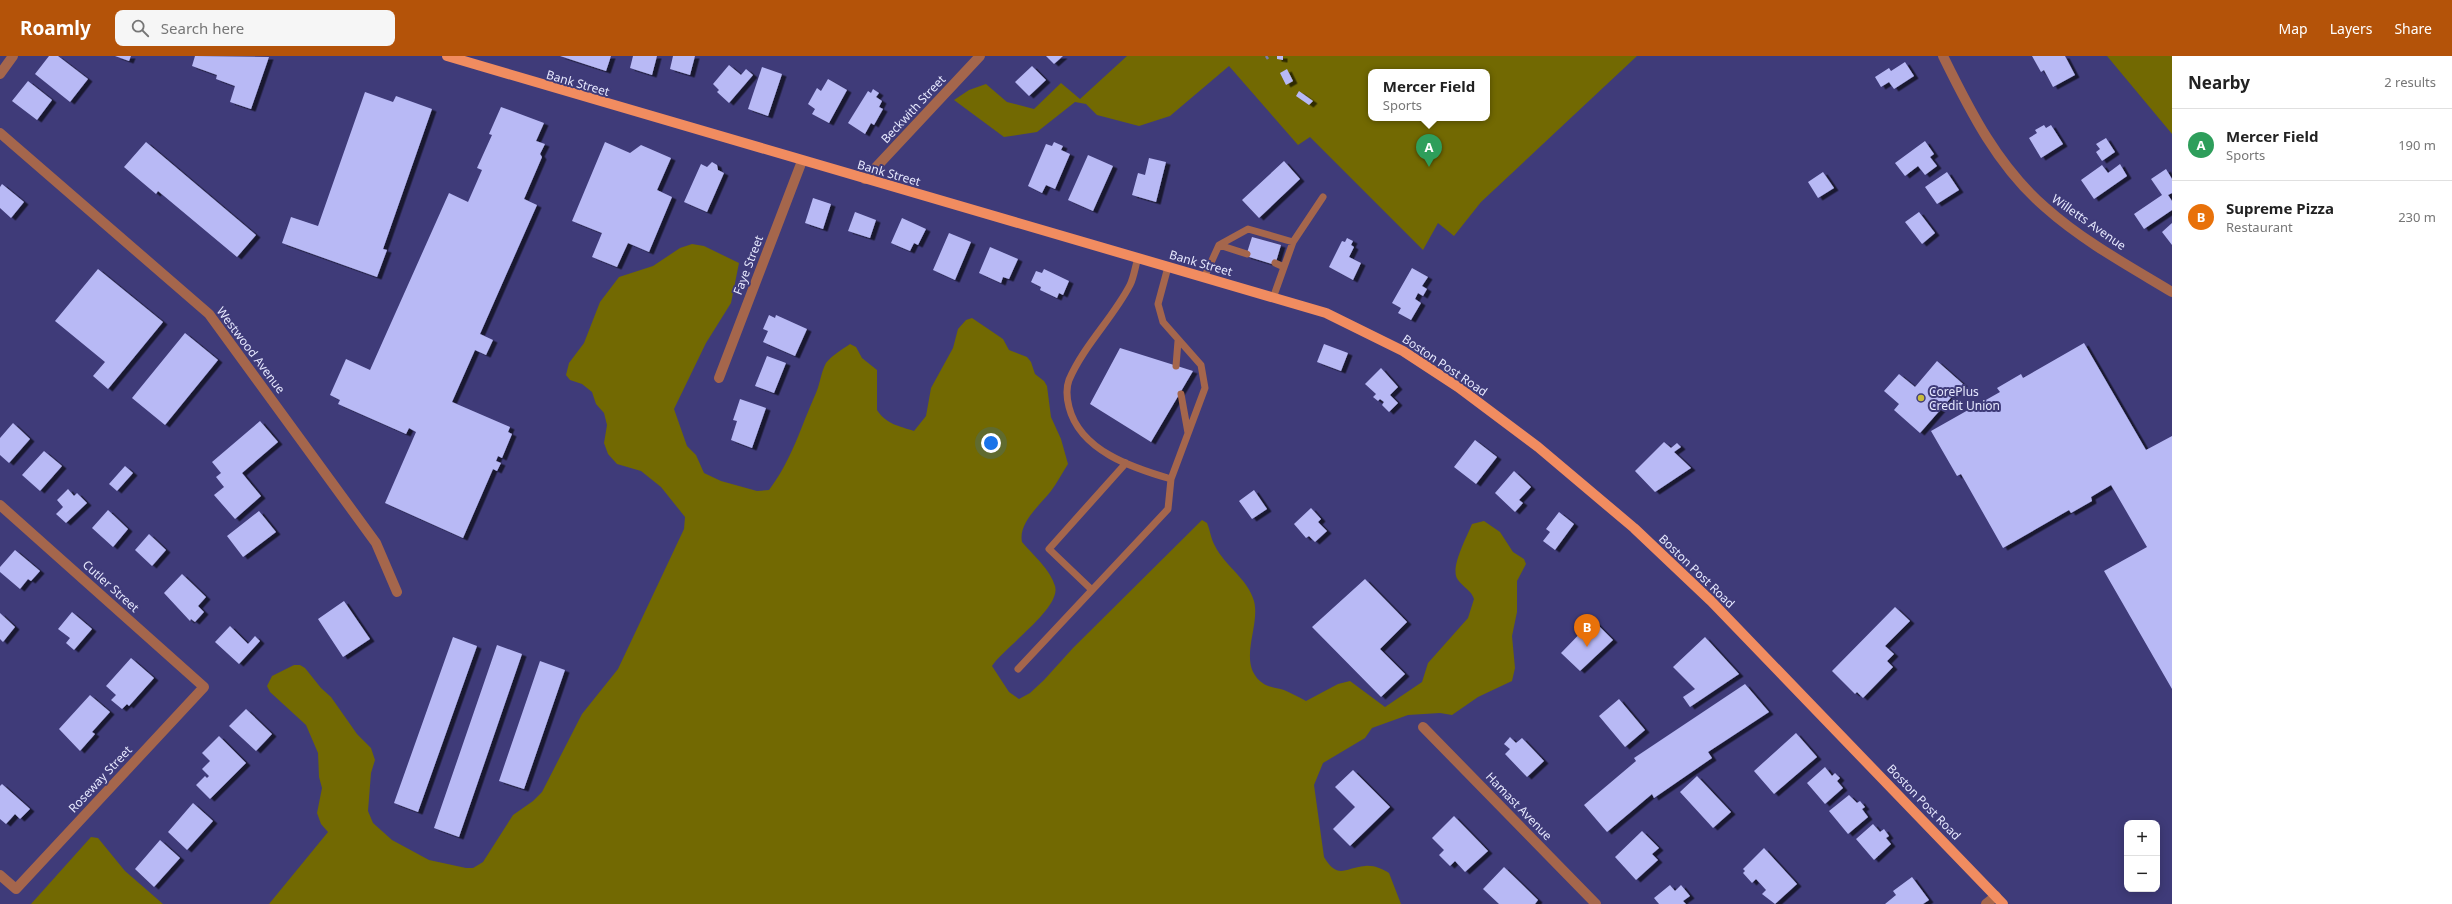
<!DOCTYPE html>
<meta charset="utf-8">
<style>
:root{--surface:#fff;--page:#f6f6f6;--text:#222;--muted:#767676;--line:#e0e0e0;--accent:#b45309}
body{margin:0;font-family:"Noto Sans",sans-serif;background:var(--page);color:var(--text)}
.controls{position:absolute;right:12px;bottom:12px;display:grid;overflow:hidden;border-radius:8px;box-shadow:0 2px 10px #0003}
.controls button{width:36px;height:36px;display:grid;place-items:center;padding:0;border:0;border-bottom:1px solid var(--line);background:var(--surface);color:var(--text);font:20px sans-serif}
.you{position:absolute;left:991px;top:387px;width:14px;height:14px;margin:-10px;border:3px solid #fff;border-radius:50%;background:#1a73e8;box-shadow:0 0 0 6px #1a73e833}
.badge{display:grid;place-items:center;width:26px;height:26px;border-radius:50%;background:var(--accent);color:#fff;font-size:13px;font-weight:700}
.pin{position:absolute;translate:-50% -33px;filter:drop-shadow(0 1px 2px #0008)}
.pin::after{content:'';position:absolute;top:21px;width:14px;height:12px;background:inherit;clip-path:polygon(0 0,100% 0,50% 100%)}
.popup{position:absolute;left:1368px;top:13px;width:122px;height:52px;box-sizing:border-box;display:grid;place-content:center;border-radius:8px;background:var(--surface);filter:drop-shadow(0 1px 3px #0005);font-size:13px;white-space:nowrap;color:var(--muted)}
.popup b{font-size:15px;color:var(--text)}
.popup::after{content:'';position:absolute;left:50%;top:100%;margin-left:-8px;border:8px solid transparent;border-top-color:var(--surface)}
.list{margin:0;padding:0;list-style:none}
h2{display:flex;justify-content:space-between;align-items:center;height:52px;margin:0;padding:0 16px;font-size:17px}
h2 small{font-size:13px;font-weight:400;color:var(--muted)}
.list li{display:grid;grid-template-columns:26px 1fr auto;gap:12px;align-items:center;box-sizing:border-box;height:72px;padding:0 16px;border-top:1px solid var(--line)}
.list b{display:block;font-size:15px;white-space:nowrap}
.list p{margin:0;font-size:13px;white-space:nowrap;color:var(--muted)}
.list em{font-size:13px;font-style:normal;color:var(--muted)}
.icon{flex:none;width:22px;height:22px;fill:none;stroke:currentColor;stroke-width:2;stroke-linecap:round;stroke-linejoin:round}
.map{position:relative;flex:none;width:2172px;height:848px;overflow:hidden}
header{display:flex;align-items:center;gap:24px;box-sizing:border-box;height:56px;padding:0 20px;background:var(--accent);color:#fff}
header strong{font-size:19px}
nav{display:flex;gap:22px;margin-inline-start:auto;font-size:14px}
.search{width:280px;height:36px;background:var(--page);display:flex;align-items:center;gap:10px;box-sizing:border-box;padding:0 14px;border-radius:8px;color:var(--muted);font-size:15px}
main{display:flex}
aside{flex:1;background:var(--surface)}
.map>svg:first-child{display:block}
.green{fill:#726902;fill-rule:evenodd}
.building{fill:#b8b9f5;filter:url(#shadow)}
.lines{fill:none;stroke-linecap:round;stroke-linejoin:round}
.path{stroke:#7c7baa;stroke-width:2.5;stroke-dasharray:4 2;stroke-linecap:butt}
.service{stroke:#a5664c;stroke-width:7}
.minor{stroke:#a5664c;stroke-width:10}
.tertiary{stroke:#a5664c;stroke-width:10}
.primary{stroke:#f18c60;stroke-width:10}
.poi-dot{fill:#c8bb3b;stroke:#3f3b79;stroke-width:1.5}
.labels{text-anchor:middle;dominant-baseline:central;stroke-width:4;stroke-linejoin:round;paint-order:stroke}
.street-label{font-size:12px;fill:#e6e8fe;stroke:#3f3b79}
.poi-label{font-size:12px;fill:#e6e8fe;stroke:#3f3b79;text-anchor:start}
</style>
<header>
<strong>Roamly</strong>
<div class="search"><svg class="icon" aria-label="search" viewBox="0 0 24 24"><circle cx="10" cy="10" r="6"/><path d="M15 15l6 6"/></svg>Search here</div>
<nav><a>Map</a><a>Layers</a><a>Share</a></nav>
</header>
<main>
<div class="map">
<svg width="2172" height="848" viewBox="0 0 2172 848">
<defs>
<filter id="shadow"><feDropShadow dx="4.5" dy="2.5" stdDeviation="0" flood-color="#0009"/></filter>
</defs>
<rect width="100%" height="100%" fill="#3f3b79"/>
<path class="green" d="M1127,0H1637L1481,146L1454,180L1438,167L1423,194L1310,81L1298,89L1229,10L1170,60L1139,70L1097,59L1086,48L1075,46L1037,76L1004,81L954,44L969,34L986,28L1007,46L1034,53L1061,27L1080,43ZM1371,16H1487V62H1371Z
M2107,0H2172V78Z
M692,188L704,190L739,207L731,247L706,287L674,353L687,390L696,399L704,417L721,425L757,435L769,434C792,404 801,370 816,337C820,328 821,316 826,307C831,300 843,293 850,288L856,291L862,302L877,314V354C886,368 899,370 914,375L926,360L931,332L953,292L958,273L966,264L972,262L1003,283L1009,294L1027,301L1031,306L1035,318L1044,325L1047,330L1051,361L1061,383L1068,408C1062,417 1057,427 1051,435C1040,449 1018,467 1022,486C1033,499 1050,513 1055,530C1062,552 1003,592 992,610L1009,636L1019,643L1030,637L1044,624L1073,592L1202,464L1207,467C1210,474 1211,483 1215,490C1225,510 1248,523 1254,545C1261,571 1235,609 1264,628C1269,631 1277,632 1284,634C1291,637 1299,641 1306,645L1338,628L1350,625L1385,651L1422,626L1428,607L1468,562L1474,543C1471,534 1464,532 1458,524C1449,513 1467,481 1472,468L1484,465L1500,476L1513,496L1524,503L1526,508L1517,525V556L1512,580L1515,612L1512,625L1478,641L1452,659L1440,657L1408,659L1372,672L1365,682L1323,707L1314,729L1324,801C1338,824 1344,812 1365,810C1374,809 1382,813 1389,817L1401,848H269L328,776L321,768L317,757L322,732L319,721L318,697L306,669L270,636L267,630L272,620L294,609H300L305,612L321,632L331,641L357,678L371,692L375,704L371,717L368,755L373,767L392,784L429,804L466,812H473L483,806L513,759L533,745L542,736L582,658L618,613L684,473L685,461L661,431L641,415L617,408L608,398L604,387L607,369L604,357L596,348L592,336L582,328L570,324L566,319L569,307L584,287L600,246L619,221L653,210L680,192Z
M91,781L98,782L125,815L163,848H31Z"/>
<path class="building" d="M49,0H58L88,23L70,46L35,18Z
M115,0H131L129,5Z
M195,0L269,1L251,53L230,46L235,30L216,23L217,19L192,10Z
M560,0H611L606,15Z
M633,0H657L652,19L630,12Z
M673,0H695L690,19L670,13Z
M1046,0H1063L1054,8Z
M1277,0H1283V4L1277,3Z
M2032,0H2065L2075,19L2053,31L2044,14L2041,16Z
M1905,6L1914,20L1894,33L1889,26L1881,31L1875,21L1889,12L1891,15Z
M729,9L741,19L746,13L753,19L729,47L717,36L719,34L713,28Z
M1032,10L1046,24L1029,40L1015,26Z
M762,11L782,18L768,60L748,53Z
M1287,13L1293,25L1286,29L1280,17Z
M828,23L847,34L829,67L812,58L815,53L808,48L817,32L821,35Z
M28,25L52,44L37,64L12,45Z
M873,33L879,37L876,41L882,45L879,51L883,53L874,69L871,67L865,78L848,67L868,35L871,37Z
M1299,35L1313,45L1309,49L1296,40Z
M365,36L393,46L396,40L432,53L383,193L387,194L377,221L282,187L291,161L318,170Z
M501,51L544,67L536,85L545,88L540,98L542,101L524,143L537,149L480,278L493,284L486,299L475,294L452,346L510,371L508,376L512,378L502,402L498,400L496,405L501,407L497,415L493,413L463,482L385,447L416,376L409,372L406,378L338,348L340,344L330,339L346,303L370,314L449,137L468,146L482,114L477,112L492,79L489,78Z
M2044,69L2046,72L2051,69L2063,88L2041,102L2029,82L2037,77L2035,74Z
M2106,82L2115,96L2102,105L2096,96L2100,93L2096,88Z
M1925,85L1934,98L1930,101L1937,110L1925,119L1918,110L1905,120L1895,107Z
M146,86L256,179L237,201L158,135L156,138L124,111Z
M605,86L630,97L641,89L671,102L657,134L672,141L649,196L628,187L617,211L592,201L602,177L572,165Z
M1054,86L1063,90L1061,94L1070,98L1055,133L1046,129L1042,137L1028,130L1046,88L1052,90Z
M1088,99L1113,110L1093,155L1068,144Z
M1149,102L1166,106L1156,146L1132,139L1138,117L1145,119Z
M1284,105L1300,123L1259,162L1242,144Z
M712,106L717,109L718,114L724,117L707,156L684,146L701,108L707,111Z
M2120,108L2127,120L2094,143L2081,124L2102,109L2108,117Z
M2166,113L2172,123V137L2168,139L2172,145V154L2144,173L2134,158L2162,139L2151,123Z
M1823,116L1834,132L1818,142L1808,126Z
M1947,116L1959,134L1937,148L1925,131Z
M2,128L24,146L11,162L0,152V131Z
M813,142L831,148L823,173L805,167Z
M855,156L876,164L870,182L848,175Z
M1919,156L1935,177L1922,188L1905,166Z
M902,162L926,173L918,189L914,187L910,195L891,187Z
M2172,167V189L2162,176Z
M949,177L971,186L955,224L933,214Z
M1252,181L1281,189L1275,209L1246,200Z
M1347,182L1353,185L1351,189L1354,191L1349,201L1361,207L1353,224L1329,211L1342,185L1345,186Z
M990,191L1018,203L1009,223L1003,221L1001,227L979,217Z
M1412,212L1428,221L1422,230L1427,233L1423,240L1418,237L1415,243L1421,247L1411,264L1398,257L1401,252L1392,247Z
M98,213L163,266L108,333L93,320L105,306L55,265Z
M1044,213L1069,225L1063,239L1059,237L1057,242L1040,234L1041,231L1031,226L1036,215L1042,217Z
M769,259L775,262L776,259L807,273L795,300L763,286L768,275L763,273Z
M185,277L218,304L165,369L132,342Z
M2084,287L2146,394L2172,380V633L2104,515L2147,491L2111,429L2091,441L2092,445L2071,457L2069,454L2003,492L1961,418L1957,420L1931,375L2000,336L1997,332L2021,318L2023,322Z
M1324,288L1348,297L1341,315L1317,306Z
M1120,292L1193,315L1151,386L1090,348Z
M767,300L786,307L774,337L755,330Z
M1937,305L1963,328L1920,377L1894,354L1899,348L1884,335L1899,318L1915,331Z
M1381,312L1398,331L1390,339L1398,347L1389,356L1382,349L1384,346L1380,343L1378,345L1373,341L1376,338L1365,328Z
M740,343L766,352L752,392L731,384L737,365L733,364Z
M260,365L278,386L242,417L261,440L235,463L214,439L224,431L216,421L221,417L212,406Z
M13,367L30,383L9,407L0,399V382Z
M1475,384L1497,401L1476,428L1454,411Z
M1664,386L1671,392L1677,387L1681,391L1674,396L1691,412L1655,436L1635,415Z
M44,395L62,410L40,435L22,419Z
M125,410L133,417L117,435L109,428Z
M1514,415L1531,431L1519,444L1523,447L1515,456L1495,437Z
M68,433L74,440L77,437L87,447L66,467L56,458L63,451L57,444Z
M1254,434L1267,453L1252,463L1239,445Z
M1311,452L1321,463L1318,466L1327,475L1315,486L1309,480L1306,482L1294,468Z
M108,454L128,473L113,491L92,472Z
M259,455L276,476L243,501L227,480Z
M1559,456L1574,468L1555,494L1543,485L1550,476L1546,473Z
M149,478L166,494L152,510L135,494Z
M15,494L40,515L31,525L28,523L20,533L0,516V511Z
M182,518L206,541L198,550L204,556L195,566L191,563L190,565L164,537Z
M1365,523L1407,566L1380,593L1405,618L1381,641L1312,571Z
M344,545L370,583L343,601L318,563Z
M1895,551L1910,565L1885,590L1894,598L1887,605L1893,611L1863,642L1857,636L1855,638L1832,615Z
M72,556L92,573L74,594L66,587L70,582L58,573Z
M0,557L15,571L3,586L0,583Z
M1593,564L1613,584L1580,615L1561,597Z
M230,570L248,588L255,580L260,585L239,608L215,586Z
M453,581L477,590L418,756L394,747Z
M1705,581L1739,618L1690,651L1683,641L1695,633L1673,611Z
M497,589L522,598L459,781L434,772Z
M131,602L154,622L129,650L127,648L122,653L111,644L116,639L106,630Z
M540,605L565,614L524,733L499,725Z
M1745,628L1769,656L1708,696L1712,702L1654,742L1652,738L1607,776L1584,749L1636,705L1634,702Z
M90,639L110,656L92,676L95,678L80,695L59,673Z
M1619,643L1645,674L1625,691L1599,660Z
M246,653L272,678L256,695L229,670Z
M1796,677L1817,701L1774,738L1754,715Z
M219,680L246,707L210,743L196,729L205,720L207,722L209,720L202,713L210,705L202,697Z
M1510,681L1516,687L1522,682L1544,705L1527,721L1505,698L1510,693L1504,688Z
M1825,711L1832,720L1835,717L1840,722L1837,725L1843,732L1825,748L1807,727Z
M1353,714L1390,751L1350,790L1333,773L1355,751L1335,731Z
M1697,720L1731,756L1713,772L1680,736Z
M2,728L30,753L20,763L15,758L6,768L0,763V730Z
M1849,739L1857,747L1860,745L1865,751L1862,753L1868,761L1848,778L1829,755Z
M193,747L213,765L187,794L168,776Z
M1454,760L1488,795L1465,816L1455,805L1450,810L1439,799L1444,794L1432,782Z
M1873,768L1880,776L1884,773L1889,780L1886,782L1891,788L1874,804L1856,783Z
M1642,775L1659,792L1652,798L1658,804L1636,824L1615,801Z
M160,784L180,802L154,831L135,813Z
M1764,792L1797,828L1775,848L1762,838L1766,834L1756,823L1752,827L1743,817L1745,815L1743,813Z
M1504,811L1538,844L1535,848H1499L1483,833Z
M1912,821L1929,844L1923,848H1885L1896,839L1893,835Z
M1670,829L1675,835L1681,829L1690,840L1683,845L1686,848H1659L1654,842Z"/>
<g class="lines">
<path class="path" d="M1266,0L1268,3"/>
<path class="service" d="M1293,186L1323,141
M1219,189L1247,198
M1138,202C1135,211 1134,221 1130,229C1113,262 1084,289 1069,324C1066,332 1067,343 1069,351C1080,395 1133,412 1171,423L1205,332L1201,309L1163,266L1158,248L1168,211
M1275,207L1284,211
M1204,222L1219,189L1248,173L1293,186L1273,242
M1176,310L1178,285
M1181,338L1188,377
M1092,534L1049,493L1126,407
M1018,613L1168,453L1171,423"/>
<path class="minor" d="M0,18L13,0
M0,77L209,258L376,487L397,536
M865,123L980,0
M719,322L802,105
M0,449L204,631L16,833L0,819
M1423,671L1596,848
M1986,848L1996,840"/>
<path class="tertiary" d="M1943,0C1970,55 1998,111 2046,152C2083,185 2129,210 2172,236"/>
<path class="primary" d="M447,0L1326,257L1403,295L1458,331L1538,391L1634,472L1711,545L2003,848"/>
</g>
<circle class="poi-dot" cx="1921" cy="342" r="4"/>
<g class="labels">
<g class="street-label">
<text transform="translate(578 27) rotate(16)">Bank Street</text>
<text transform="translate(913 53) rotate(-47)">Beckwith Street</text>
<text transform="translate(889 117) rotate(16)">Bank Street</text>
<text transform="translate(2089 166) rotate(35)">Willetts Avenue</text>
<text transform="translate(1201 207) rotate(16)">Bank Street</text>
<text transform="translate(748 209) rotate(-69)">Faye Street</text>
<text transform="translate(251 294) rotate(53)">Westwood Avenue</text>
<text transform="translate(1445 309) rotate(34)">Boston Post Road</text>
<text transform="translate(1697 515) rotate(44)">Boston Post Road</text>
<text transform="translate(111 530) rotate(42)">Cutler Street</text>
<text transform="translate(100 723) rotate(-47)">Roseway Street</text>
<text transform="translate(1924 746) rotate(46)">Boston Post Road</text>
<text transform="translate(1519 750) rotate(46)">Hamast Avenue</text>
</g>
<g class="poi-label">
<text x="1929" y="335">CorePlus<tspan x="1929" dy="14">Credit Union</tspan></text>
</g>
</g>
</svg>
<div class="controls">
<button>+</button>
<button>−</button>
</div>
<div class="you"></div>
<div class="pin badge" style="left:1429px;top:111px;background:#2e9e5b">A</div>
<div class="popup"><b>Mercer Field</b>Sports</div>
<div class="pin badge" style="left:1587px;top:591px;background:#e8710a">B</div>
</div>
<aside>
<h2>Nearby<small>2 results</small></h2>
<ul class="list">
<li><span class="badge" style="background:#2e9e5b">A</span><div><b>Mercer Field</b><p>Sports</p></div><em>190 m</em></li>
<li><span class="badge" style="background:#e8710a">B</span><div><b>Supreme Pizza</b><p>Restaurant</p></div><em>230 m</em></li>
</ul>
</aside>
</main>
